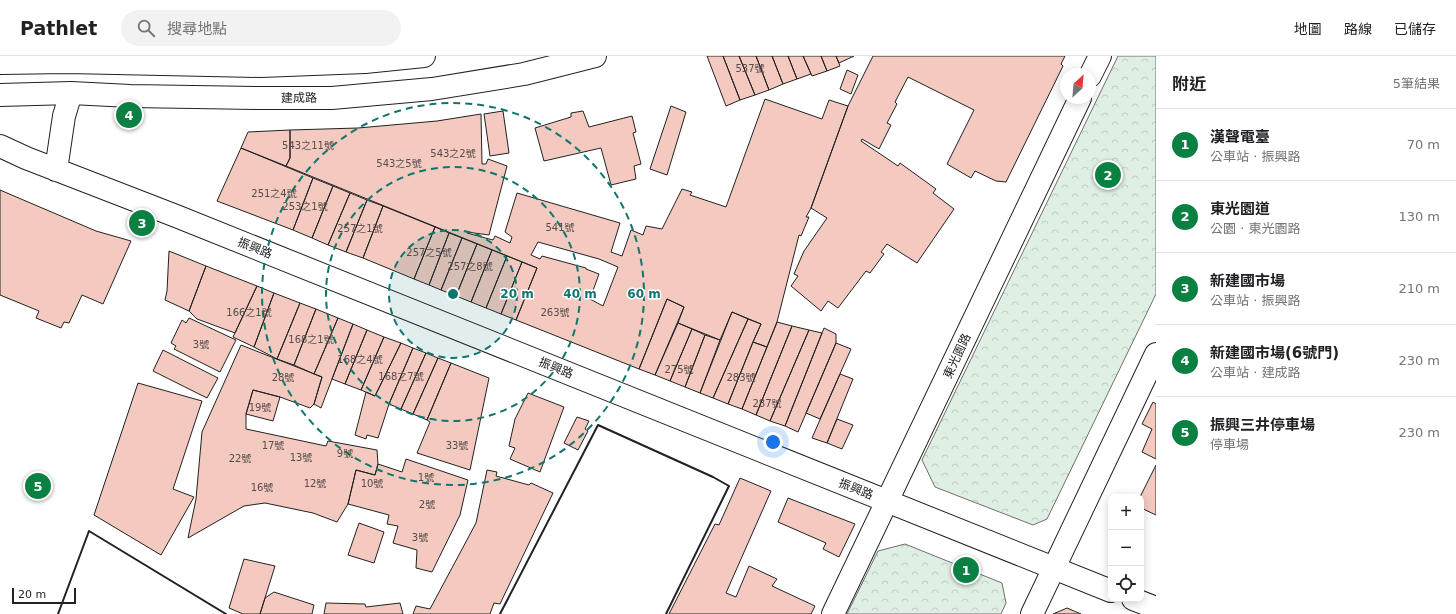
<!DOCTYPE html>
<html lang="zh-TW">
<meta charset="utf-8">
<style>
:root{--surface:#fff;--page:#f2f2f2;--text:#202124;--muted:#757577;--line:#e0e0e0;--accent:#0b8043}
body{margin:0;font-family:"DejaVu Sans","Noto Sans TC",sans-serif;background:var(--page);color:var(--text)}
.controls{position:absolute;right:12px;bottom:12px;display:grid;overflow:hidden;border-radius:8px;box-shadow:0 2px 10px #0003}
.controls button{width:36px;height:36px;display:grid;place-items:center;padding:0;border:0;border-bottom:1px solid var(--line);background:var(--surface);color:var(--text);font:20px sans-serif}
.compass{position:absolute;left:1060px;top:12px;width:36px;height:36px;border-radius:50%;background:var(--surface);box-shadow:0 2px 10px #0003;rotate:26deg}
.scale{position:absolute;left:12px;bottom:10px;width:64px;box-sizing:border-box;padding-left:4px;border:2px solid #222;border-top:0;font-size:11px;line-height:14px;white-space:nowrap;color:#222;-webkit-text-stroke:3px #fff;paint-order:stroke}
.you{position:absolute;left:773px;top:386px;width:14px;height:14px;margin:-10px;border:3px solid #fff;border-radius:50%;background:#1a73e8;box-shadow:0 0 0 6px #1a73e833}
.badge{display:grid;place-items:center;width:26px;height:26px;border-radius:50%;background:var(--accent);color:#fff;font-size:13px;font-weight:700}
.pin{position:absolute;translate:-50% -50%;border:2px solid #fff;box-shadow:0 1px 4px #0006}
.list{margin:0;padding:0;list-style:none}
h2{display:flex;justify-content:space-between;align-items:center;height:52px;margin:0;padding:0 16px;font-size:17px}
h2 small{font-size:13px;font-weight:400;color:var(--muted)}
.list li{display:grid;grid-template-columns:26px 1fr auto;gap:12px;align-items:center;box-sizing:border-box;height:72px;padding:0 16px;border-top:1px solid var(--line)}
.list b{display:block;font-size:15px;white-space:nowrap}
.list p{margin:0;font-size:13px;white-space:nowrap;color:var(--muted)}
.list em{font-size:13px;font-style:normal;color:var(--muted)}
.icon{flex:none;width:22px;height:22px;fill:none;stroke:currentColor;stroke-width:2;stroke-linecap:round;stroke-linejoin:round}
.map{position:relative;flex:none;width:1156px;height:558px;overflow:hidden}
header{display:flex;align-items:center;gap:24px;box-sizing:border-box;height:56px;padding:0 20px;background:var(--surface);border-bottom:1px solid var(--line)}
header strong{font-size:19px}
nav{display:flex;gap:22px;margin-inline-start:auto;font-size:14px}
.search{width:280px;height:36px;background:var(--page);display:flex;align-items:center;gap:10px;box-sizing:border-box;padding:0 14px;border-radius:22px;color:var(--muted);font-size:15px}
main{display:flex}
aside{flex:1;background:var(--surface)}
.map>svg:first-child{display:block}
.forest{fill:url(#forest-crowns);stroke:#6f6f6f}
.building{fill:#f3c9c0;stroke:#222;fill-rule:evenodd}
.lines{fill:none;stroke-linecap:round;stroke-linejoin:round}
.minor-casing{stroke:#222;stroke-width:24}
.major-casing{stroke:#222;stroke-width:24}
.minor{stroke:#fff;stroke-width:22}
.major{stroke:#fff;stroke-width:22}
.wall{stroke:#222;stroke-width:2}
.ring{fill:none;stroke:#0f766e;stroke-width:2;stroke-dasharray:7 5}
.labels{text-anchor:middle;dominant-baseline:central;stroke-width:3;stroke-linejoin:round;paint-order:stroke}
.number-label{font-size:10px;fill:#564c4a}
.street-label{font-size:12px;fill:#222;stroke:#fff}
.centre{fill:#0f766e;stroke:#fff;stroke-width:2}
.ring-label{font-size:12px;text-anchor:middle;font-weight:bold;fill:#0f766e;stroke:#fff;stroke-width:3;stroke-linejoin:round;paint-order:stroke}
</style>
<header>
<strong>Pathlet</strong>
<div class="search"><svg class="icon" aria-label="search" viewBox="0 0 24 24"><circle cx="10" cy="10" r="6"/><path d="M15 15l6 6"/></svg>搜尋地點</div>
<nav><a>地圖</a><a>路線</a><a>已儲存</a></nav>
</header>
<main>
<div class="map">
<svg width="1156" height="558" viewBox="0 0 1156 558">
<defs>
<pattern id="forest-crowns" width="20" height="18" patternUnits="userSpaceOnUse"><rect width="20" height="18" fill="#e0efe3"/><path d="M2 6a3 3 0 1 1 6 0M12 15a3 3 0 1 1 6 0" fill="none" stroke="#c0cdc2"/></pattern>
</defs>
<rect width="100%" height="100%" fill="#fff"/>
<path class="forest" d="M1118,0H1156V238L1047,463L1033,469L935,431L922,404Z
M905,488L1002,527L1006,547L1001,558H847L878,495Z"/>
<path class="building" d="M707,0H723L740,44L726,50Z
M723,0H739L755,39L740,44Z
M739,0H756L769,34L755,39Z
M756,0H772L783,28L769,34Z
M772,0H788L797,23L783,28Z
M788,0H803L811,18L797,23Z
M803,0H821L827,15L812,20Z
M821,0H836L840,10L827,15Z
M836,0H854L839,7Z
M873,0H1065L1061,8L1063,10L1006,126L996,125L975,115L971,122L947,108L974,54L908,21L895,46L897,48L887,67L891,69L879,93L862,83L861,85L898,110L900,107L936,133L933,137L954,153L917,207L887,188L881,196L884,198L870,217L866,215L838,252L828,245L821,255L791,230L798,220L794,218L804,195L827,162L811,152L848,50Z
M847,14L858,19L851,38L840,33Z
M765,43L822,63L829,44L848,50L811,152L806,161H809L801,180L799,179L777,266L767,291L753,286L761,268L732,256L720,284L678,267L684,251L667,243L639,313L516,264L537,212L286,110L290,102V74L358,72L437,65L481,58L482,108H486L488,103L507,110L489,179L467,176V177L493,184L495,180L510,187L512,181L505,176L517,137L620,167L611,196L622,200L631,174L643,179L646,170L662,173L682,133L692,136L690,139L726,151ZM538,186L599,203L618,211L603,250L590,243L599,218L586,213V212L542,200L540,203L531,199Z
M671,50L686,56L667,119L650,113Z
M503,55L509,97L490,100L484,58Z
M583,55L589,71L632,60L636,76L633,77L641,108L634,110L636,123L611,129L601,92L544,105L535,72L571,61V57Z
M290,74V102L286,110L241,92L248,76Z
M241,92L313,122L293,174L217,145Z
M313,122L333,130L312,182L293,174Z
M333,130L350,137L328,189L312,182Z
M0,134L96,175L131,185L103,248L82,239L69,267L64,266L61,272L36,262L39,255L0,239Z
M350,137L367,144L346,196L328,189Z
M367,144L383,150L363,202L346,196Z
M383,150L435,171L414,223L363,202Z
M435,171L449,177L429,229L414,223Z
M449,177L462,182L441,234L429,229Z
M462,182L477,188L456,240L441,234Z
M477,188L492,194L471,246L456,240Z
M492,194L507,200L486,252L471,246Z
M169,195L206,210L189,255L165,244L167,235Z
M507,200L522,206L501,258L486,252Z
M522,206L537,212L516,264L501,258Z
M206,210L257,230L235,277L197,263L189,255Z
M257,230L274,237L254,291L233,281Z
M274,237L300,247L277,303L254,291Z
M667,243L684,251L655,319L639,313Z
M300,247L316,253L294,309L277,303Z
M316,253L338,262L314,318L294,309Z
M732,256L748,263L713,342L700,337Z
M189,262L236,284L220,316L174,293L176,290L171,287L182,264L186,267Z
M338,262L353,268L321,352L314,348L322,321L314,318Z
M748,263L761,268L753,286L728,348L713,342Z
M777,266L792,270L756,359L742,353Z
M678,267L692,273L670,325L655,319Z
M353,268L367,274L345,328L332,323Z
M792,270L809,274L770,365L756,359Z
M824,272L836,278V287L798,376L785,370Z
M692,273L705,279L685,331L670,325Z
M367,274L384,281L361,334L345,328Z
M809,274L822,277L785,370L770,365Z
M705,279L720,284L700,337L685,331Z
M384,281L401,287L375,340L361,334Z
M753,286L767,291L742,353L728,348Z
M401,287L413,292L389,348L378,382L367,379L366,383L355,379L366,336L375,340Z
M836,287L851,293L820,363L806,357Z
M241,289L322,321L314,348L310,352L280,341L253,334L246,358V373L326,390L328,385L377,394L378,408L375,419L356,414L348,448L337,466L313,457L265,447L244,450L188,482L196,443L202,376Z
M413,292L426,297L401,353L389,348Z
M163,294L218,322L207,342L153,315Z
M426,297L438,302L413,358L401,353Z
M438,302L451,307L427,364L413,358Z
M451,307L489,322L470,414L417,397L430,366L427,364Z
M840,318L853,323L827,387L812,382Z
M138,327L202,345L173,433L194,441L161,499L94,459Z
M253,334L280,341L273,365L246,358Z
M528,337L564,351L540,416L510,403L515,392L509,390L515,363Z
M1153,346L1156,348V403L1142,396L1152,373L1142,368Z
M577,361L589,365L585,373L588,375L578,394L564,387Z
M837,363L853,369L842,393L827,387Z
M406,403L468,424L460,459L432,516L416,512L417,494L393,487L398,470L387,468L389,459L348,448L356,414L375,419L378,408L402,416Z
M1156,409V459L1141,452L1140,441Z
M487,414L497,416L496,420L529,429L531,427L553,437L500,548L494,547L490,558H413L416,550L430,553L476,467Z
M740,422L771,435L726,537L736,541L749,510L777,523L772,530L815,550L811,558H669L715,468L719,469Z
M788,442L855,468L839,501L823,493L826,487L778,466Z
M359,467L384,476L374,507L348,499Z
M244,503L275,510L260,558H243L229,552Z
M274,536L314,549L312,558H260L265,542Z
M326,547L365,548L366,551L400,547L403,558H324Z
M1067,552L1081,558H1053Z"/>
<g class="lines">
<defs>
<path id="minor" d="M1090,20L1100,0
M833,558L1080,42
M1032,558L1156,298"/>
<path id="major" d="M0,7L68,6L261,10L365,6L424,0
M0,39L71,37L130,40L257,42H332L432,33L524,18L595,0
M0,90L26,102L176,160L1111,535
M56,114L64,60L71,37
M1133,543L1156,552"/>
</defs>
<use href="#minor" class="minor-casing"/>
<use href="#major" class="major-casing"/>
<use href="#minor" class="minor"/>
<use href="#major" class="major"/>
<path class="wall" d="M58,558L89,475L226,558
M500,558L598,369L713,421L729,430L666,558"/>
</g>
<circle cx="453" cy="238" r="64" fill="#0f766e" fill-opacity=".12"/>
<g class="ring">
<circle cx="453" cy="238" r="64"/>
<circle cx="453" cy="238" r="127"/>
<circle cx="453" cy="238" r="191"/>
</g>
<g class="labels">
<g class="number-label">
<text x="750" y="12">537號</text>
<text x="308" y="89">543之11號</text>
<text x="453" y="97">543之2號</text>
<text x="399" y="107">543之5號</text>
<text x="274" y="137">251之4號</text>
<text x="305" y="150">253之1號</text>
<text x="560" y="171">541號</text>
<text x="360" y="172">257之1號</text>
<text x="429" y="196">257之5號</text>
<text x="470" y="210">257之8號</text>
<text x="249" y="256">166之1號</text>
<text x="555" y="256">263號</text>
<text x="311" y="283">168之1號</text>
<text x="201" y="288">3號</text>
<text x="360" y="303">168之4號</text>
<text x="679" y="313">275號</text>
<text x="401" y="320">168之7號</text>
<text x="283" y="321">28號</text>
<text x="741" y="321">283號</text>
<text x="767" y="347">287號</text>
<text x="260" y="351">19號</text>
<text x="273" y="389">17號</text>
<text x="457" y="389">33號</text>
<text x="345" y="397">9號</text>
<text x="301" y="401">13號</text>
<text x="240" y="402">22號</text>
<text x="426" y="421">1號</text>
<text x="315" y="427">12號</text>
<text x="372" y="427">10號</text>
<text x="262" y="431">16號</text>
<text x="427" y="448">2號</text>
<text x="420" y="481">3號</text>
</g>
<g class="street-label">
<text transform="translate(299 42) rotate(-1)">建成路</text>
<text transform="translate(255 192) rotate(22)">振興路</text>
<text transform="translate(957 300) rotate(-65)">東光園路</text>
<text transform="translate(556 312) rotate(22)">振興路</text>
<text transform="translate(856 433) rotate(22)">振興路</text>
</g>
</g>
<circle cx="453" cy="238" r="6" class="centre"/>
<g class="ring-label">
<text x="517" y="242">20 m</text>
<text x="580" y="242">40 m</text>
<text x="644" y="242">60 m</text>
</g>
</svg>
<div class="controls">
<button>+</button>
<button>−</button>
<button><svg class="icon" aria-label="locate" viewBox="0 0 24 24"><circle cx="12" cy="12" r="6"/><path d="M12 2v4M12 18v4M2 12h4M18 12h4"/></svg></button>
</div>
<svg class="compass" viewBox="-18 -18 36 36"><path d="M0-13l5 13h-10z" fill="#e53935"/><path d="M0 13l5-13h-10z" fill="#757577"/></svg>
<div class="scale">20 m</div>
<div class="you"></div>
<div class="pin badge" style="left:966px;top:514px">1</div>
<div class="pin badge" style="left:1108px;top:119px">2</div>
<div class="pin badge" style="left:142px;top:167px">3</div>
<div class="pin badge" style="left:129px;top:59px">4</div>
<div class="pin badge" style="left:38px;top:430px">5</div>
</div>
<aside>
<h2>附近<small>5筆結果</small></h2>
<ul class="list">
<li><span class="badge">1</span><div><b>漢聲電臺</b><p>公車站 · 振興路</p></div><em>70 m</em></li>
<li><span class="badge">2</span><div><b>東光園道</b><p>公園 · 東光園路</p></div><em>130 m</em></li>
<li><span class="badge">3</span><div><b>新建國市場</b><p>公車站 · 振興路</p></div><em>210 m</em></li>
<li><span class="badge">4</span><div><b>新建國市場(6號門)</b><p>公車站 · 建成路</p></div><em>230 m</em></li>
<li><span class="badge">5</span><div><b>振興三井停車場</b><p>停車場</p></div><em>230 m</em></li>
</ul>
</aside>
</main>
